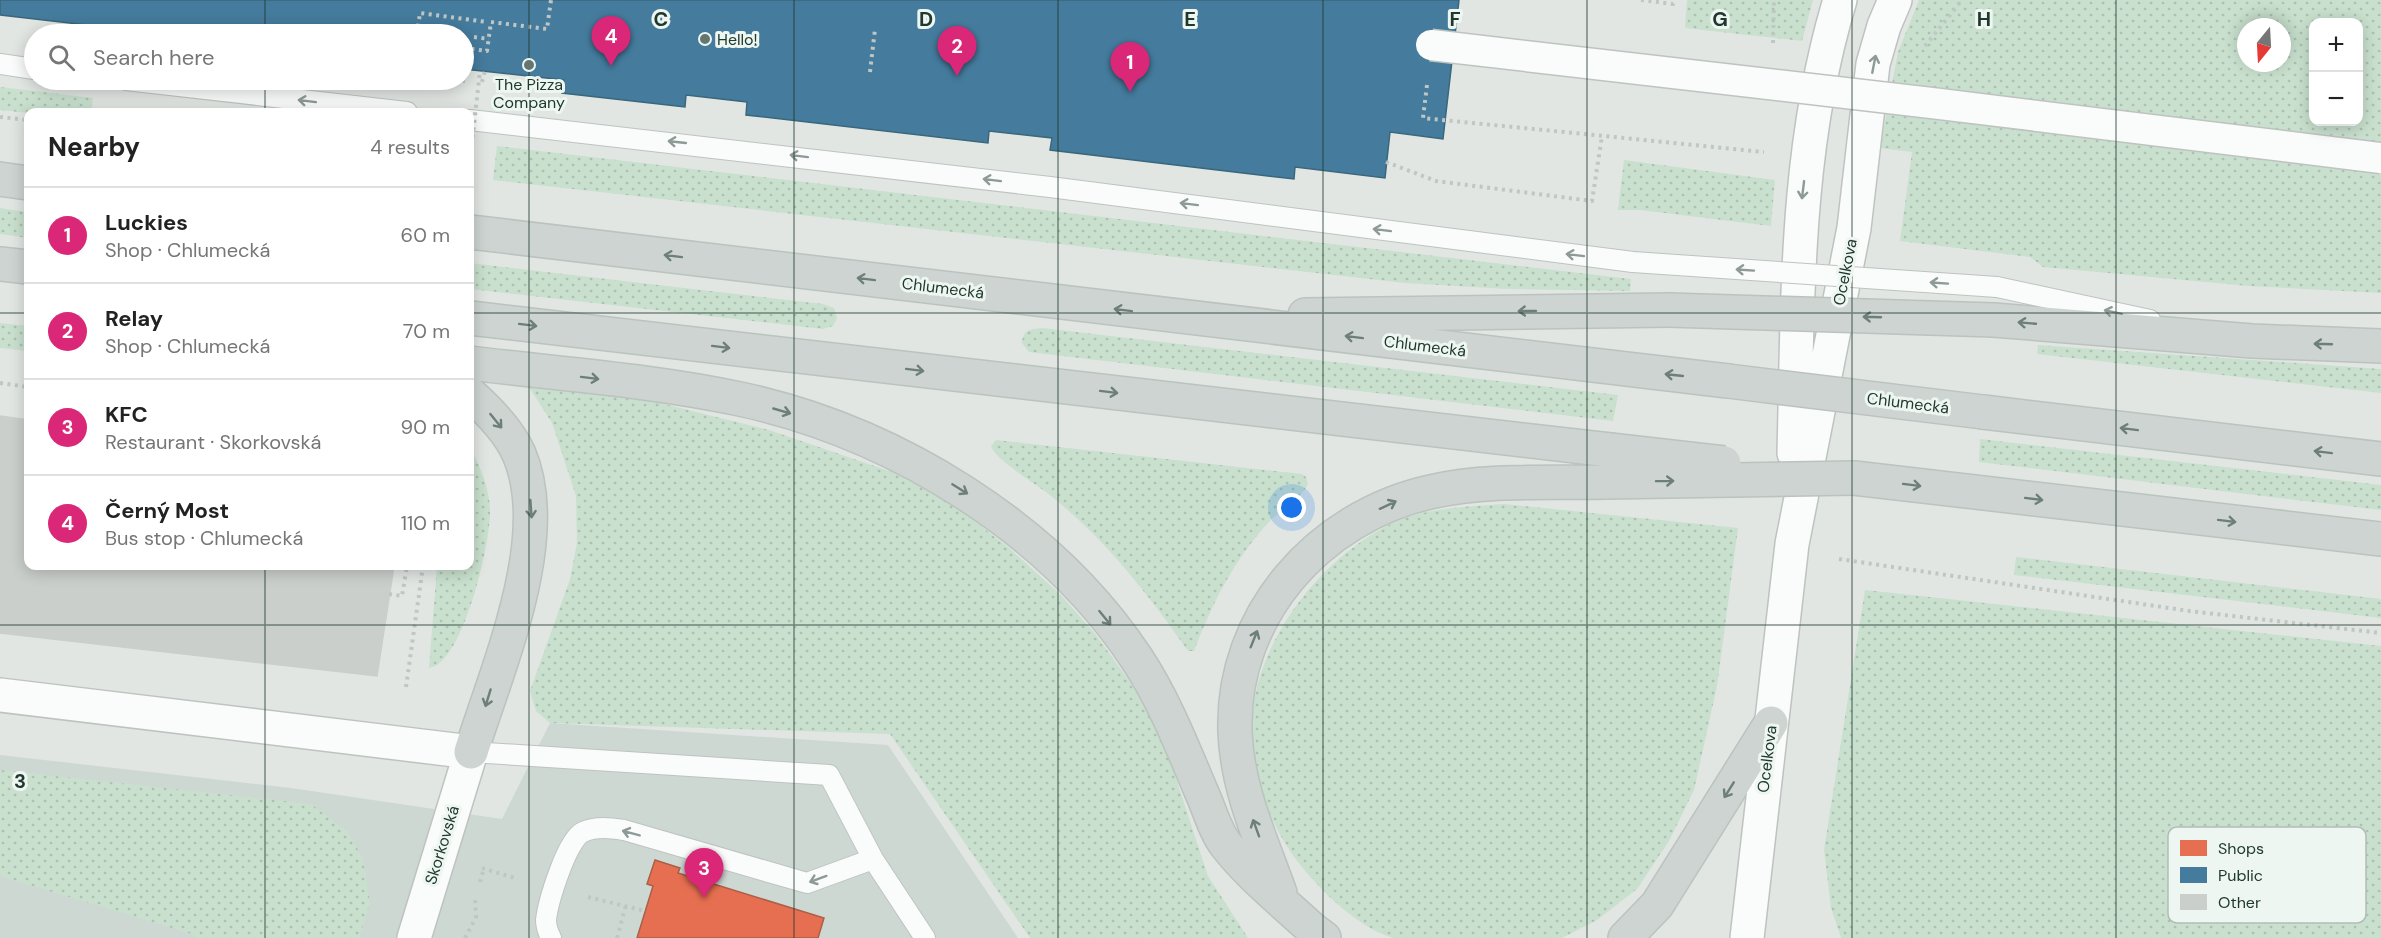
<!DOCTYPE html>
<meta charset="utf-8">
<style>
:root{--surface:#fff;--page:#f2f2f2;--text:#222;--muted:#767676;--line:#e0e0e0;--accent:#db2777}
body{margin:0;font-family:"DM Sans",sans-serif;background:var(--page);color:var(--text)}
.controls{position:absolute;right:18px;top:18px;display:grid;overflow:hidden;border-radius:12px;box-shadow:0 3px 15px #0003}
.controls button{width:54px;height:54px;display:grid;place-items:center;padding:0;border:0;border-bottom:2px solid var(--line);background:var(--surface);color:var(--text);font:30px sans-serif}
.compass{position:absolute;left:2237px;top:18px;width:54px;height:54px;border-radius:50%;background:var(--surface);box-shadow:0 3px 15px #0003;rotate:198deg}
.you{position:absolute;left:1292px;top:508px;width:21px;height:21px;margin:-15px;border:4px solid #fff;border-radius:50%;background:#1a73e8;box-shadow:0 0 0 9px #1a73e833}
.badge{display:grid;place-items:center;width:39px;height:39px;border-radius:50%;background:var(--accent);color:#fff;font-size:20px;font-weight:700}
.pin{position:absolute;translate:-50% -50px;filter:drop-shadow(0 2px 3px #0008)}
.pin::after{content:'';position:absolute;top:32px;width:21px;height:18px;background:inherit;clip-path:polygon(0 0,100% 0,50% 100%)}
.list{margin:0;padding:0;list-style:none}
h2{display:flex;justify-content:space-between;align-items:center;height:78px;margin:0;padding:0 24px;font-size:26px}
h2 small{font-size:20px;font-weight:400;color:var(--muted)}
.list li{display:grid;grid-template-columns:39px 1fr auto;gap:18px;align-items:center;box-sizing:border-box;height:96px;padding:0 24px;border-top:2px solid var(--line)}
.list b{display:block;font-size:22px;white-space:nowrap}
.list p{margin:0;font-size:20px;white-space:nowrap;color:var(--muted)}
.list em{font-size:20px;font-style:normal;color:var(--muted)}
.icon{flex:none;width:33px;height:33px;fill:none;stroke:currentColor;stroke-width:2;stroke-linecap:round;stroke-linejoin:round}
.map{position:relative;flex:none;width:2381px;height:938px;overflow:hidden}
.search{position:absolute;background:var(--surface);box-shadow:0 3px 15px #0003;left:24px;top:24px;width:450px;height:66px;display:flex;align-items:center;gap:15px;box-sizing:border-box;padding:0 21px;border-radius:33px;color:var(--muted);font-size:22px}
.panel{position:absolute;background:var(--surface);box-shadow:0 3px 15px #0003;left:24px;top:108px;width:450px;height:462px;border-radius:12px}
.map>svg:first-child{display:block}
.built{fill:#ced8d3}
.grass{fill:url(#grass-dots);fill-rule:evenodd}
.shops{fill:#e76f51;stroke:#ab5f47;stroke-width:1.5}
.public{fill:#457b9d;stroke:#3a677c;stroke-width:1.5}
.building{fill:#cacfcc;stroke:#c9cfcc;stroke-width:1.5}
.lines{fill:none;stroke-linecap:round;stroke-linejoin:round}
.service-casing{stroke:#bec3c0;stroke-width:22}
.tertiary-casing{stroke:#bec3c0;stroke-width:36}
.primary-casing{stroke:#bbc3bf;stroke-width:36}
.path{stroke:#bec7c4;stroke-width:4;stroke-dasharray:3 4.5;stroke-linecap:butt}
.service{stroke:#fafbfb;stroke-width:20}
.tertiary{stroke:#fafbfb;stroke-width:33}
.primary{stroke:#cdd4d1;stroke-width:33}
.service-bridge-casing{stroke:#bec3c0;stroke-width:22;stroke-linecap:butt}
.pedestrian-bridge-casing{stroke:#bec3c0;stroke-width:33;stroke-linecap:butt}
.primary-bridge-casing{stroke:#bbc3bf;stroke-width:36;stroke-linecap:butt}
.path-bridge{stroke:#bec7c4;stroke-width:4;stroke-dasharray:3 4.5;stroke-linecap:butt}
.service-bridge{stroke:#fafbfb;stroke-width:20}
.pedestrian-bridge{stroke:#fafbfb;stroke-width:30}
.primary-bridge{stroke:#cdd4d1;stroke-width:33}
.oneway{stroke:#8d9a95}
.oneway2{stroke:#6e7f78}
.grid{fill:none;stroke:#20392f;stroke-width:1.5;stroke-opacity:0.55}
.poi-dot{fill:#64766e;stroke:#eef6f1;stroke-width:2}
.labels{text-anchor:middle;dominant-baseline:central;stroke-width:6;stroke-linejoin:round;paint-order:stroke}
.poi-label{font-size:16px;fill:#20392f;stroke:#eef6f1;text-anchor:start}
.street-label{font-size:16px;fill:#20392f;stroke:#eef6f1}
.key{fill:#eef6f1;stroke:#b0bdb7;stroke-width:1.5}
.key-label{font-size:16px;fill:#20392f}
.grid-label{font-size:20px;text-anchor:middle;font-weight:bold;fill:#20392f;stroke:#eef6f1;stroke-width:6;stroke-linejoin:round;paint-order:stroke}
</style>
<div class="map">
<svg width="2381" height="938" viewBox="0 0 2381 938">
<defs>
<pattern id="grass-dots" width="8" height="8" patternUnits="userSpaceOnUse" patternTransform="scale(1.5)"><rect width="8" height="8" fill="#c9e0ce"/><path d="M2 2h.1M6 6h.1" fill="none" stroke="#acc1b1" stroke-width="1.8" stroke-linecap="round"/></pattern>
</defs>
<rect width="100%" height="100%" fill="#e1e6e3"/>
<path class="built" d="M550,723L888,745L1018,938H0V755L291,788L502,819Z"/>
<path class="grass" d="M1687,0H1813L1802,41L1685,28Z
M1919,0H2381V293L2249,286L2043,267L2030,257L1900,241L1912,152L1880,148L1898,52ZM2314,22H2358V122H2314ZM2246,27H2282V63H2246Z
M0,87L93,98L91,112L28,113L0,110Z
M497,146L1631,279L1630,291L1507,289L1405,283L493,180Z
M1624,160L1775,180L1771,226L1640,210H1618Z
M0,208L28,212V238L0,234Z
M470,263L823,304L834,308L837,318L833,326L823,329L470,289Z
M0,323L28,326V351L0,348Z
M1042,328L1618,395L1613,421L1029,352L1022,343C1023,330 1030,329 1042,328Z
M2038,345L2381,369V393L2037,354Z
M527,384L656,402L769,430L895,473L958,508L1009,548L1061,595L1096,635L1130,682L1165,745L1208,876L1248,938H1030L890,734L550,723L536,711L530,691L570,579L577,543L576,496L552,423Z
M1980,439L2381,485V510L1979,462Z
M996,440L1302,474L1306,477L1308,484C1300,500 1280,510 1268,523C1234,560 1212,604 1194,651H1188C1148,594 1106,540 1051,496C1038,485 995,460 991,446Z
M470,447C480,466 491,492 490,513C490,544 463,664 429,668L437,566H470Z
M1504,504L1738,528L1717,686L1694,790L1669,841L1637,889L1597,920L1562,938H1393C1357,927 1321,891 1298,862C1266,820 1247,762 1253,709C1262,633 1325,555 1393,523C1427,507 1468,507 1504,504Z
M2016,557L2381,599V618L2014,575Z
M1865,590L2381,646V938H1841L1831,908L1824,850Z
M0,770L311,804L348,832L363,859L370,903L359,938H194L192,934L0,876Z"/>
<path class="shops" d="M655,860L680,868L678,873L824,918L818,938H637L653,886L647,884Z"/>
<path class="public" d="M0,0H1459L1443,139L1390,132L1385,178L1295,167L1294,179L1050,150L1052,138L989,131L988,143L746,115L747,102L686,95L685,107L562,93L564,80L464,69V34H165L0,15Z"/>
<path class="building" d="M0,416L28,420V566H394L377,676L0,633Z"/>
<g class="lines">
<defs>
<path id="service" d="M0,64L34,69
M126,80L407,112
M470,120L1050,187L1633,262
M1997,287L2150,320
M471,752L829,775L873,859L925,938
M551,938C548,932 546,927 546,920C548,902 567,839 583,832C596,826 611,828 624,830L807,883L873,859"/>
<path id="tertiary" d="M1794,453C1798,299 1795,148 1840,0
M0,695L471,752L414,938
M1747,938L1792,544L1854,228L1873,64L1884,26L1895,0"/>
<path id="primary" d="M0,179L28,183
M470,232L1728,381
M0,264L28,267
M1305,315L1669,310
M470,318L1610,450
M1994,320L2252,341L2381,346
M470,363C559,374 651,380 740,399C893,432 1050,527 1137,659C1164,700 1182,746 1201,791C1209,808 1215,831 1226,845C1248,874 1285,904 1312,929L1324,938
M470,394C488,410 509,431 519,454C555,538 497,668 471,752
M1983,412L2381,459
M1854,478L2381,539
M1280,893C1261,840 1237,788 1235,732C1231,615 1319,517 1430,492C1487,479 1548,483 1606,482
M1625,938L1657,905L1771,723"/>
</defs>
<use href="#service" class="service-casing"/>
<use href="#tertiary" class="tertiary-casing"/>
<use href="#primary" class="primary-casing"/>
<path class="path" d="M1641,0L1673,4L1674,0
M417,34L420,13L487,22
M474,37L489,39
M1773,43L1774,0
M1925,46L1962,0
M464,48L487,51L491,22L547,29L551,0
M870,72L875,29
M433,80L465,81
M482,82L485,71
M1427,85L1423,118L1764,152
M0,117L28,120
M1386,162L1436,181L1592,201L1602,136
M0,383L28,387
M1839,559L2189,611L2381,633
M389,594L402,596L407,566
M406,687L423,566
M482,868L518,879
M480,882L484,868
M588,897L645,911
M465,938L476,917L475,898
M617,938L626,905"/>
<use href="#service" class="service"/>
<use href="#tertiary" class="tertiary"/>
<use href="#primary" class="primary"/>
<defs>
<path id="service-bridge" d="M1633,262L1997,287"/>
<path id="pedestrian-bridge" d="M1431,45L1940,104L2381,158"/>
<path id="primary-bridge" d="M1669,310L1994,320
M1728,381L1983,412
M1610,450L1724,463
M1606,482L1854,478"/>
</defs>
<use href="#service-bridge" class="service-bridge-casing"/>
<use href="#pedestrian-bridge" class="pedestrian-bridge-casing"/>
<use href="#primary-bridge" class="primary-bridge-casing"/>
<path class="path-bridge" d="M470,160L480,71"/>
<use href="#service-bridge" class="service-bridge"/>
<use href="#pedestrian-bridge" class="pedestrian-bridge"/>
<use href="#primary-bridge" class="primary-bridge"/>
</g>
<defs><path id="oneway-shaft" d="M-6 0H5M1.5-3L5.5 0L1.5 3" fill="none" stroke-width="1.6" stroke-linecap="round" stroke-linejoin="round" transform="scale(1.5)"/></defs>
<g class="oneway">
<use href="#oneway-shaft" transform="translate(1874 64) rotate(-79)"/>
<use href="#oneway-shaft" transform="translate(307 101) rotate(-173)"/>
<use href="#oneway-shaft" transform="translate(677 142) rotate(-174)"/>
<use href="#oneway-shaft" transform="translate(799 156) rotate(-173)"/>
<use href="#oneway-shaft" transform="translate(992 180) rotate(-173)"/>
<use href="#oneway-shaft" transform="translate(1803 190) rotate(97)"/>
<use href="#oneway-shaft" transform="translate(1189 204) rotate(-173)"/>
<use href="#oneway-shaft" transform="translate(1382 230) rotate(-173)"/>
<use href="#oneway-shaft" transform="translate(1575 255) rotate(-173)"/>
<use href="#oneway-shaft" transform="translate(1745 270) rotate(-176)"/>
<use href="#oneway-shaft" transform="translate(1939 283) rotate(-176)"/>
<use href="#oneway-shaft" transform="translate(2113 312) rotate(-168)"/>
<use href="#oneway-shaft" transform="translate(631 833) rotate(-165)"/>
<use href="#oneway-shaft" transform="translate(818 879) rotate(160)"/>
</g>
<g class="oneway2">
<use href="#oneway-shaft" transform="translate(673 256) rotate(-173)"/>
<use href="#oneway-shaft" transform="translate(866 279) rotate(-173)"/>
<use href="#oneway-shaft" transform="translate(1123 310) rotate(-173)"/>
<use href="#oneway-shaft" transform="translate(1527 311) rotate(179)"/>
<use href="#oneway-shaft" transform="translate(1872 317) rotate(-178)"/>
<use href="#oneway-shaft" transform="translate(2027 323) rotate(-175)"/>
<use href="#oneway-shaft" transform="translate(528 325) rotate(7)"/>
<use href="#oneway-shaft" transform="translate(1354 337) rotate(-173)"/>
<use href="#oneway-shaft" transform="translate(2323 344) rotate(-178)"/>
<use href="#oneway-shaft" transform="translate(721 347) rotate(7)"/>
<use href="#oneway-shaft" transform="translate(915 370) rotate(7)"/>
<use href="#oneway-shaft" transform="translate(1674 375) rotate(-174)"/>
<use href="#oneway-shaft" transform="translate(590 378) rotate(7)"/>
<use href="#oneway-shaft" transform="translate(1109 392) rotate(7)"/>
<use href="#oneway-shaft" transform="translate(782 411) rotate(16)"/>
<use href="#oneway-shaft" transform="translate(496 421) rotate(51)"/>
<use href="#oneway-shaft" transform="translate(2129 429) rotate(-173)"/>
<use href="#oneway-shaft" transform="translate(2323 452) rotate(-173)"/>
<use href="#oneway-shaft" transform="translate(1665 481) rotate(-1)"/>
<use href="#oneway-shaft" transform="translate(1912 485) rotate(7)"/>
<use href="#oneway-shaft" transform="translate(960 489) rotate(32)"/>
<use href="#oneway-shaft" transform="translate(2034 499) rotate(7)"/>
<use href="#oneway-shaft" transform="translate(1388 505) rotate(-25)"/>
<use href="#oneway-shaft" transform="translate(531 509) rotate(86)"/>
<use href="#oneway-shaft" transform="translate(2227 521) rotate(7)"/>
<use href="#oneway-shaft" transform="translate(1105 618) rotate(51)"/>
<use href="#oneway-shaft" transform="translate(1254 639) rotate(-68)"/>
<use href="#oneway-shaft" transform="translate(488 698) rotate(107)"/>
<use href="#oneway-shaft" transform="translate(1729 790) rotate(122)"/>
<use href="#oneway-shaft" transform="translate(1256 828) rotate(-110)"/>
</g>
<path class="grid" d="M265,0V34M529,0V938M794,0V938M1058,0V938M1323,0V938M1587,0V938M1852,0V938M2116,0V938M265,80V112M0,313H28M470,313H2381M265,566V938M0,625H2381"/>
<g class="poi-dot">
<circle cx="705" cy="39" r="6"/>
<circle cx="529" cy="65" r="6"/>
</g>
<g class="labels">
<g class="poi-label">
<text x="717" y="39">Hello!</text>
<text x="529" y="84" text-anchor="middle">The Pizza<tspan x="529" dy="18">Company</tspan></text>
</g>
<g class="street-label">
<text transform="translate(1845 272) rotate(-79)">Ocelkova</text>
<text transform="translate(943 288) rotate(7)">Chlumecká</text>
<text transform="translate(1425 346) rotate(7)">Chlumecká</text>
<text transform="translate(1908 403) rotate(7)">Chlumecká</text>
<text transform="translate(1767 759) rotate(-83)">Ocelkova</text>
<text transform="translate(442 845) rotate(-73)">Skorkovská</text>
</g>
</g>
<rect x="2168" y="827" width="198" height="96" rx="9" class="key"/>
<rect x="2180" y="840" width="27" height="16" fill="#e76f51"/>
<rect x="2180" y="867" width="27" height="16" fill="#457b9d"/>
<rect x="2180" y="894" width="27" height="16" fill="#cacfcc"/>
<g class="key-label">
<text x="2218" y="854">Shops</text>
<text x="2218" y="881">Public</text>
<text x="2218" y="908">Other</text>
</g>
<g class="grid-label">
<text x="661" y="26">C</text>
<text x="926" y="26">D</text>
<text x="1190" y="26">E</text>
<text x="1455" y="26">F</text>
<text x="1720" y="26">G</text>
<text x="1984" y="26">H</text>
<text x="20" y="788">3</text>
</g>
</svg>
<div class="controls">
<button>+</button>
<button>−</button>
</div>
<svg class="compass" viewBox="-18 -18 36 36"><path d="M0-13l5 13h-10z" fill="#e53935"/><path d="M0 13l5-13h-10z" fill="#767676"/></svg>
<div class="you"></div>
<div class="pin badge" style="left:1130px;top:92px">1</div>
<div class="pin badge" style="left:957px;top:76px">2</div>
<div class="pin badge" style="left:704px;top:898px">3</div>
<div class="pin badge" style="left:611px;top:66px">4</div>
<div class="search"><svg class="icon" aria-label="search" viewBox="0 0 24 24"><circle cx="10" cy="10" r="6"/><path d="M15 15l6 6"/></svg>Search here</div>
<section class="panel">
<h2>Nearby<small>4 results</small></h2>
<ul class="list">
<li><span class="badge">1</span><div><b>Luckies</b><p>Shop · Chlumecká</p></div><em>60 m</em></li>
<li><span class="badge">2</span><div><b>Relay</b><p>Shop · Chlumecká</p></div><em>70 m</em></li>
<li><span class="badge">3</span><div><b>KFC</b><p>Restaurant · Skorkovská</p></div><em>90 m</em></li>
<li><span class="badge">4</span><div><b>Černý Most</b><p>Bus stop · Chlumecká</p></div><em>110 m</em></li>
</ul>
</section>
</div>
